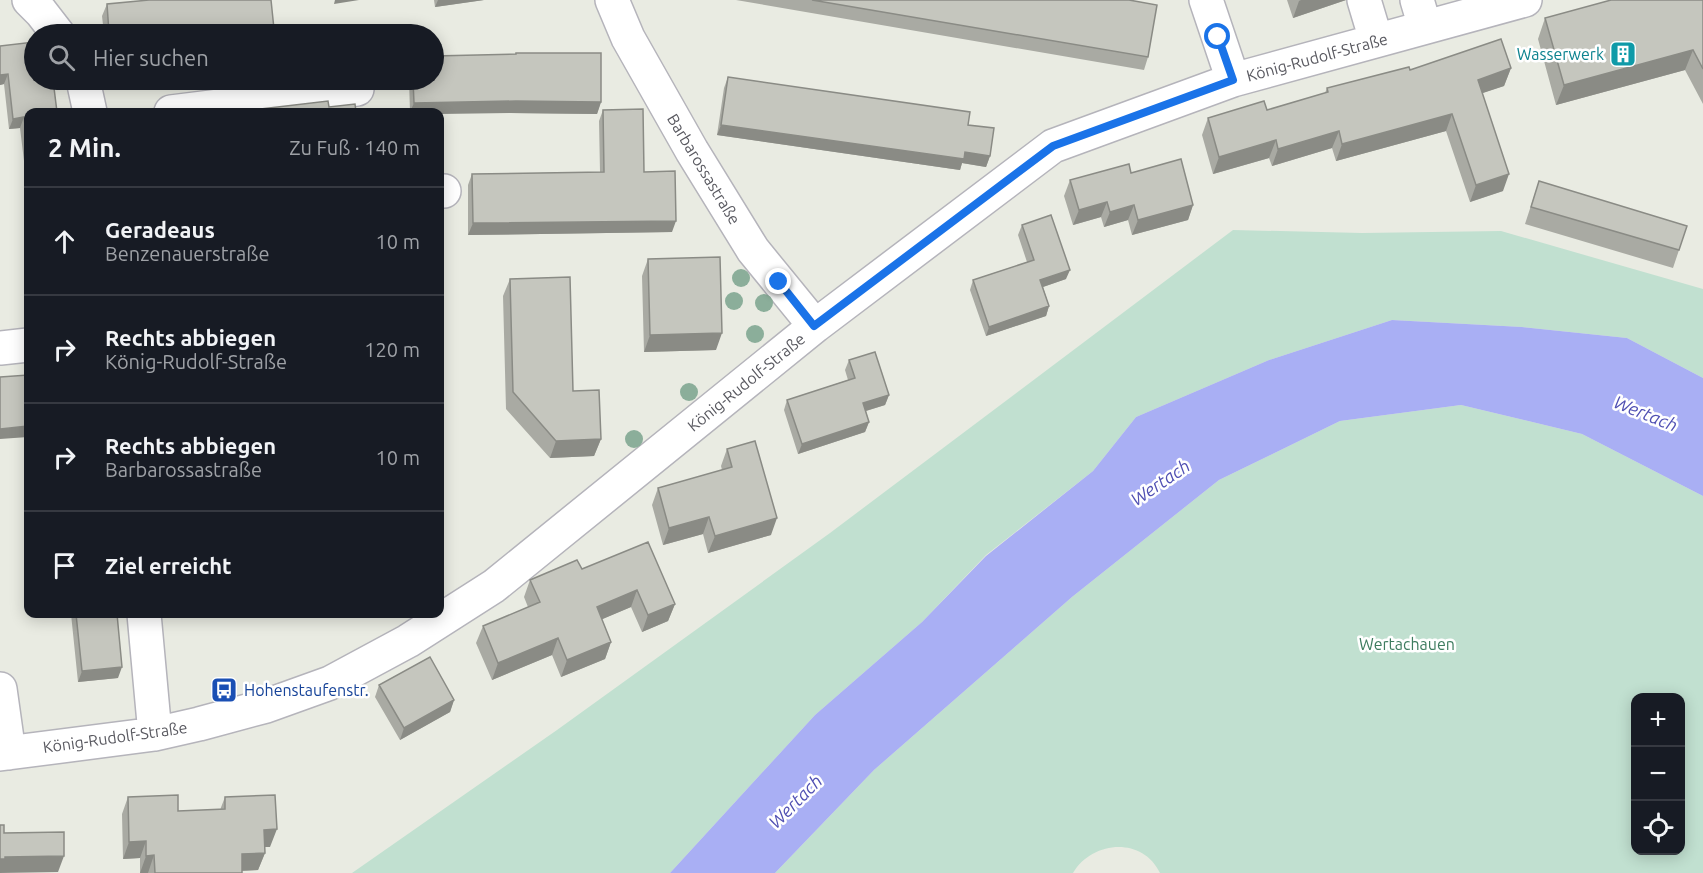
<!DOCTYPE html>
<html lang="de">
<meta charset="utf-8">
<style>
:root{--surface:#171b24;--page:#20242c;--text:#f1f3f6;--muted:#9ea1a6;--line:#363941}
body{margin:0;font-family:Ubuntu,sans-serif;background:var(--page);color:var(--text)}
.controls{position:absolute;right:18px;bottom:18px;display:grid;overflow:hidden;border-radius:12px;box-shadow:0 3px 15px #0003}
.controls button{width:54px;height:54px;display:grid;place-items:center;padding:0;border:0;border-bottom:2px solid var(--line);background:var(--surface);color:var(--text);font:30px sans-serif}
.stop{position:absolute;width:18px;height:18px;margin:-14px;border:4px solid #1a73e8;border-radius:50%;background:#fff}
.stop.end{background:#1a73e8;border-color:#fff;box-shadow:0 2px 6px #0008}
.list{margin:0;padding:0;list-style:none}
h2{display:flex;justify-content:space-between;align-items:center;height:78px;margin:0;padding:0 24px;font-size:26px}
h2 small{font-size:20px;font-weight:400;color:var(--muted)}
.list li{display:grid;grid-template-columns:39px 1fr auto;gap:18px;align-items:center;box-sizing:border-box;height:108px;padding:0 24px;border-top:2px solid var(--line)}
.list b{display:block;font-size:22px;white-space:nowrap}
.list p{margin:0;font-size:20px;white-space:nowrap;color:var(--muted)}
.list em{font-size:20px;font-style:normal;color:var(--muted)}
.icon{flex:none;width:33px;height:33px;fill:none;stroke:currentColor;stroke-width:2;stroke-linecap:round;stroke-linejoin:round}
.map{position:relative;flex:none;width:1703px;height:873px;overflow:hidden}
.search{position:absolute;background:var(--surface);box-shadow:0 3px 15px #0003;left:24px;top:24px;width:420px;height:66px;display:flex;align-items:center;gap:15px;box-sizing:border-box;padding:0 21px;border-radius:33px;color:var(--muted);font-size:22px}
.panel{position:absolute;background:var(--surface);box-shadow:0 3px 15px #0003;left:24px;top:108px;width:420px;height:510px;border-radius:12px}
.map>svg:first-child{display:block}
.green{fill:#c1e0d0;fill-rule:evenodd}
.water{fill:#a9aff4}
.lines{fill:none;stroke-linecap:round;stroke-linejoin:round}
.minor-casing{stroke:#b5b4bb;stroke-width:36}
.minor{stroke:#fff;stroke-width:33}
.tree{fill:#8bae9a}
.wall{fill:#a9aaa3}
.shaded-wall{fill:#8a8b85}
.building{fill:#c5c6be;stroke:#8a8b85;stroke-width:1.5}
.route{stroke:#1a73e8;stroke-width:8}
.labels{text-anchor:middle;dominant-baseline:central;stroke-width:5;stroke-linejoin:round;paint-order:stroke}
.culture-label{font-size:16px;fill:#0d838f;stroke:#fff;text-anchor:end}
.street-label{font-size:16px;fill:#5a5a61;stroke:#fff}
.park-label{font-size:16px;fill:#3e7c5f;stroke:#fff}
.transit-label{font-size:16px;fill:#164399;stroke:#fff;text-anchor:start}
.water-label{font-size:18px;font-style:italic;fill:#5050b3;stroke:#fff}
</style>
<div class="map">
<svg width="1703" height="873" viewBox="0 0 1703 873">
<rect width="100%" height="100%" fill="#e9ebe2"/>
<path class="green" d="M1233,230L1362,233L1501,231L1703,289V378L1627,338L1522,327L1392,320L1269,360L1136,417L1093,471L986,555L922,622L815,715L670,873H352L557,730L830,533Z
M1461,405L1582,434L1703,496V873H1160C1142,836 1092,841 1073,873H775L874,770L1072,597L1219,480L1340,421ZM1636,698H1680V850H1636Z"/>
<path class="water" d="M1392,320L1522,327L1627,338L1703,378V496L1582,434L1461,405L1340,421L1219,480L1072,597L874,770L775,873H670L815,715L922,622L986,556L1093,471L1136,417L1269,360Z"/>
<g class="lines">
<defs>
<path id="minor" d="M29,0L41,12L58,34
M612,0L628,38L692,151L753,250L815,326
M1206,0L1233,80
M1364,0L1376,40
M1417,0L1425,27
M83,80L90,112
M171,112L357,89
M440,191H444
M0,348L28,345
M144,614L155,734
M0,689L9,753
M0,754L155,734L199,724L266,706L330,683L408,641L494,586L815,326L1053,146L1233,80L1525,0"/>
</defs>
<use href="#minor" class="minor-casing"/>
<use href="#minor" class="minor"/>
</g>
<g class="tree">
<circle cx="741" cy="278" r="9"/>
<circle cx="734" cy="301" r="9"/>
<circle cx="764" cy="303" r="9"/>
<circle cx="755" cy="334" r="9"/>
<circle cx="689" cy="392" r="9"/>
<circle cx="634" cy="439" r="9"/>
</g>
<path class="wall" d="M434,0H484L435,7Z
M736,0H1129L1148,57L1144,70Z
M1287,0H1346L1293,18Z
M1703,0V104L1685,70L1556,105L1538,39L1545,18Z
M107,4L272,34H104L102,16Z
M0,46L28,112V194L20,128L9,129L4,84L0,85Z
M516,53L601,102L597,114L410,112L409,80H434L515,54Z
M1511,68L1504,86L1482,93L1503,191L1470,202L1446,131L1336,161L1332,148L1272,166L1269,158L1213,174L1202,135L1208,118L1267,110L1325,93L1327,88L1410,70Z
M728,77L968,125L990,156L986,167L962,163L960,170L717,135L724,88Z
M603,110L644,172L672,232L468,235V185L472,174L600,172L599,121Z
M1131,173L1193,205L1188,220L1132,235L1128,220L1104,227L1101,217L1073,225L1064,196L1070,180Z
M1539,181L1679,250L1673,268L1525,224Z
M1022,225L1066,279L1043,287L1049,306L1046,316L986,336L970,290L973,280L1027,262L1018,235Z
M648,259L716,350L644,352L642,276Z
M510,279L601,439L594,456L550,458L506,409L503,296Z
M849,360L889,395L885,405L866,411L869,422L865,432L798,454L784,410L787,400L848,380L845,370Z
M727,449L771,535L708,553L703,534L663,545L652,505L658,488L722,470L721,466Z
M582,569L675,604L668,621L642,632L631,607L602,619L611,642L605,659L561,677L552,655L492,680L476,643L483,626L528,607L524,597L530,580Z
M71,614H117L118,678L78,682Z
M379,685L454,700L450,712L400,740L375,697Z
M128,797L178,811L220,810L225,797L270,847H265V853L258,870L242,871V873H140V858L123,859L122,814Z"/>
<path class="shaded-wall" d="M335,0H359L334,4Z
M438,0H484L435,7Z
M1301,0H1346L1293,18L1299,1Z
M274,29L272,34H220Z
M133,30L131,34H109V33Z
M1693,50L1685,70L1556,105L1564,85Z
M1511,68L1504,86L1471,97L1478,80Z
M8,74L4,84L0,85V75Z
M516,101L601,102L597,114L511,113L440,114V112H410L414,103Z
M1452,114L1446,131L1336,161L1342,144Z
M24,117L20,128L9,129L13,119Z
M721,125L965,152L990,156L986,167L962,163L960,170L717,135Z
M1339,131L1332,148L1272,166L1278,149Z
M1276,140L1269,158L1213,174L1219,157Z
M1509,174L1503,191L1470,202L1476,185Z
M1107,202L1101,217L1073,225L1079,210Z
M1134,205L1128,220L1104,227L1110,212Z
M1193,205L1188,220L1132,235L1138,220Z
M676,221L672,232L468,235L473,223Z
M1070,270L1066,279L1037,289L1040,280Z
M1049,306L1046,316L986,336L989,327Z
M722,333L716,350L644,352L650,335Z
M889,395L885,405L859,413L863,403Z
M869,422L865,432L798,454L802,444Z
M28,426V437L0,439V429Z
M601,439L594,456L550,458L556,441Z
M709,517L703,534L663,545L669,528Z
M777,518L771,535L708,553L715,536Z
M637,590L631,607L591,624L597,607Z
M675,604L668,621L642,632L648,615Z
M558,638L552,655L492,680L498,663Z
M611,642L605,659L561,677L567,660Z
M122,667L118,678L78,682L82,671Z
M454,700L450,712L400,740L404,728Z
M277,829L270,847H258L264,830Z
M146,841L140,858L123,859L129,842Z
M265,853L258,870L236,871L242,854Z
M154,855L148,873H140L146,856Z
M64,856L58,872L0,873V859L5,857Z"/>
<path class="building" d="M149,0H271L274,29L220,34H133V30L109,33L107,4Z
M812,0H1129L1157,5L1148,57Z
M1611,0H1703V69L1693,50L1564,85L1545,18Z
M1501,39L1511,68L1478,80L1509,174L1476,185L1452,114L1342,144L1339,131L1278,149L1276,140L1219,157L1208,118L1264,101L1267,110L1328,92L1327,88L1409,67L1410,70Z
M34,42V80H53L57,112H28V152L24,117L13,119L8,74L0,75V46Z
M516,53H601V102L516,101L414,103L413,80H434V56L516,54Z
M728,77L970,112L968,125L994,128L990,156L965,152L964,159L721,125Z
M328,101L329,107L355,104L356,112H234Z
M643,109L644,172L675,171L676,221L473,223L472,174L604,172L603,110Z
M1181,159L1193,205L1138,220L1134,205L1110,212L1107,202L1079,210L1070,180L1129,164L1131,173Z
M1539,181L1687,226L1679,250L1531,207Z
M1051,215L1070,270L1040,280L1049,306L989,327L973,280L1034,260L1022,225Z
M720,257L722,333L650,335L648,259Z
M570,277L573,391L599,390L601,439L556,441L513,392L510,279Z
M875,352L889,395L863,403L869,422L802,444L787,400L855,378L849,360Z
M28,375V426L0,429V377Z
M755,441L777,518L715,536L709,517L669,528L658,488L732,467L727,449Z
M648,542L675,604L648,615L637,590L597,607L611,642L567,660L558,638L498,663L483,626L540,602L530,580L577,560L582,569Z
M76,614H117L122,667L82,671Z
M430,657L454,700L404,728L379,685Z
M178,795V811L225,809V797L275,795L277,829L264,830L265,853L242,854V873H155L154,855L146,856V841L129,842L128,797Z
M0,825H4V833L64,832V856L5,857V859H0Z"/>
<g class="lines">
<path class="route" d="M779,282L814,326L1053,146L1233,80L1218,37"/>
</g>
<defs>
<symbol id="building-square" viewBox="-11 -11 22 22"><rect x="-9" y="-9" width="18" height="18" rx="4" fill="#0f9aa8" stroke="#fff"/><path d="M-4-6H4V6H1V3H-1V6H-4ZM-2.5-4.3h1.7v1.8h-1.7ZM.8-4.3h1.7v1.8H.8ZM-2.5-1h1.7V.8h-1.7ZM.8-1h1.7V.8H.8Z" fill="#fff"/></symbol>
<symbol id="bus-square" viewBox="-11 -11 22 22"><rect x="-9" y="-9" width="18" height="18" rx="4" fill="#1a4fb4" stroke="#fff"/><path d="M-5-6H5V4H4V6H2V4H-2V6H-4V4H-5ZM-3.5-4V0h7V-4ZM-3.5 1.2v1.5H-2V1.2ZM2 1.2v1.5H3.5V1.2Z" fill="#fff"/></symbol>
</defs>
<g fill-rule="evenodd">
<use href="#building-square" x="1608" y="39" width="30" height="30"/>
<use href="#bus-square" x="209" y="675" width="30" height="30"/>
</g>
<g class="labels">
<g class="culture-label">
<text x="1604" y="54">Wasserwerk</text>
</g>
<g class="street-label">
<text transform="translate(1317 57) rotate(-15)">König-Rudolf-Straße</text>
<text transform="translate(704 169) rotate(59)">Barbarossastraße</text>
<text transform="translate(746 382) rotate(-39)">König-Rudolf-Straße</text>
<text transform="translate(115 737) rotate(-8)">König-Rudolf-Straße</text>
</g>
<g class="park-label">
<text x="1407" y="644">Wertachauen</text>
</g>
<g class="transit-label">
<text x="244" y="690">Hohenstaufenstr.</text>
</g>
<g class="water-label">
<text transform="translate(1646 413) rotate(22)">Wertach</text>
<text transform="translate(1160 482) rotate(-34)">Wertach</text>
<text transform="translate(795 801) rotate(-45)">Wertach</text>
</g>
</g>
</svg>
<div class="controls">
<button>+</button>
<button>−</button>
<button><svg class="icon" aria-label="locate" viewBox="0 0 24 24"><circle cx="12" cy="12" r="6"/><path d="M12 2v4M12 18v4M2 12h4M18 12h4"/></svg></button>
</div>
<div class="stop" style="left:1218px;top:37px"></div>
<div class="stop end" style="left:779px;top:282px"></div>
<div class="search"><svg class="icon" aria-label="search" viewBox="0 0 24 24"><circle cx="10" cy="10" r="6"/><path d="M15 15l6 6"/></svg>Hier suchen</div>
<section class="panel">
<h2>2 Min.<small>Zu Fuß · 140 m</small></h2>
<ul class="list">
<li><svg class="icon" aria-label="ahead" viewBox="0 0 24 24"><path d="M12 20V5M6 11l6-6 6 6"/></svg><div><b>Geradeaus</b><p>Benzenauerstraße</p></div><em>10 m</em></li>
<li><svg class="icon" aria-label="right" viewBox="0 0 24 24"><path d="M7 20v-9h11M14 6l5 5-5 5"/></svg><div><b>Rechts abbiegen</b><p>König-Rudolf-Straße</p></div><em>120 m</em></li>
<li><svg class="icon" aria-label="right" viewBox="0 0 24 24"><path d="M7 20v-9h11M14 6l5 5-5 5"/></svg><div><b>Rechts abbiegen</b><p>Barbarossastraße</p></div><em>10 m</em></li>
<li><svg class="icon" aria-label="arrive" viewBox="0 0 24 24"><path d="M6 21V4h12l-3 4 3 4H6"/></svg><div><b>Ziel erreicht</b></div></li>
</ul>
</section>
</div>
